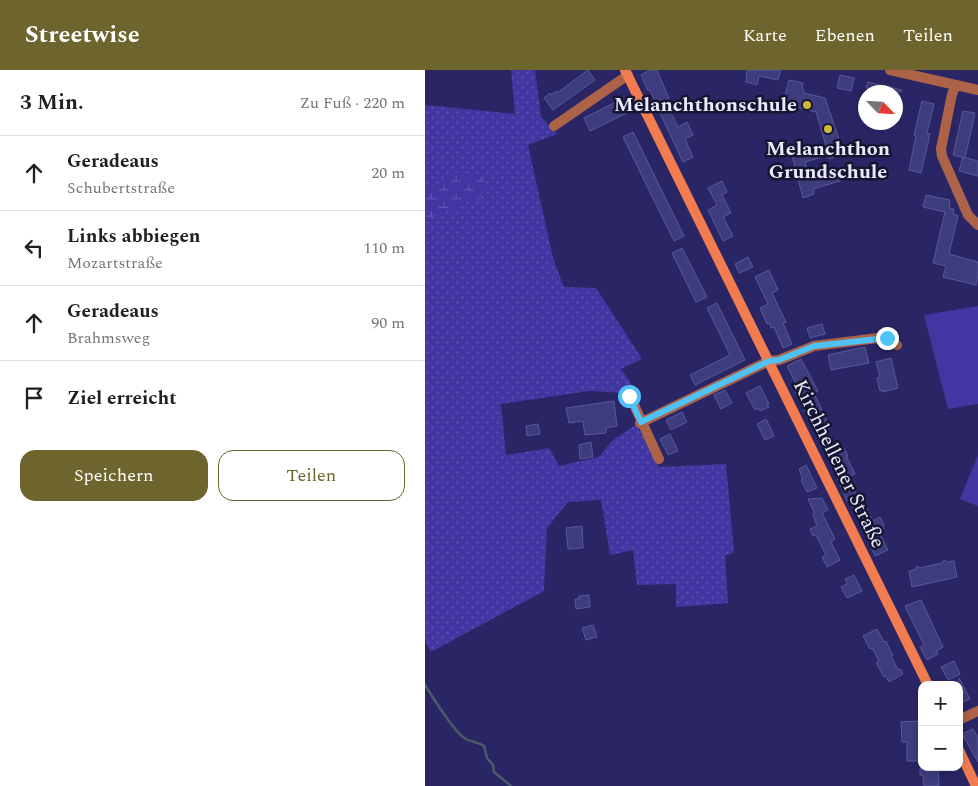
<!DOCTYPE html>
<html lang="de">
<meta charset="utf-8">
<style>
:root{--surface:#fff;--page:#f2f2f2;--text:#202124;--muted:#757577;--line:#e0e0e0;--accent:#6d652d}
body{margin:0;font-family:Spectral,serif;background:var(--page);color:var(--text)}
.controls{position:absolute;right:15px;bottom:15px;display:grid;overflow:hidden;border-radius:10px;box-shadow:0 2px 8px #0003}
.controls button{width:45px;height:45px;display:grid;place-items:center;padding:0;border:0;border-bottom:1px solid var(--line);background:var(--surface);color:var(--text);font:25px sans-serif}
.compass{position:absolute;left:433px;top:15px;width:45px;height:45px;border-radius:50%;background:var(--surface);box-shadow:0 2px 8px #0003;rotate:115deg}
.stop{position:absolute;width:15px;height:15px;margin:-11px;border:4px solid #4fc3f7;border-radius:50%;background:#fff}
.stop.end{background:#4fc3f7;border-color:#fff;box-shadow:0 1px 5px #0008}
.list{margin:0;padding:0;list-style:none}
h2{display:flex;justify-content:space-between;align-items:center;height:65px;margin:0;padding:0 20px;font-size:21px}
h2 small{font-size:16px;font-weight:400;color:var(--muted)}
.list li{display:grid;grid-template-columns:32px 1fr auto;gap:15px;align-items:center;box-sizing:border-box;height:75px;padding:0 20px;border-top:1px solid var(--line)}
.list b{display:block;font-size:19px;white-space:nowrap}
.list p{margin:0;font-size:16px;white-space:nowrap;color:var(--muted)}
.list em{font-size:16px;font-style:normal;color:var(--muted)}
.actions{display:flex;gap:10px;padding:15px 20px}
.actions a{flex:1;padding:11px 0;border:1px solid var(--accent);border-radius:15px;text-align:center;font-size:18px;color:var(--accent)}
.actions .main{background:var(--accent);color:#fff}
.icon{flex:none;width:28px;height:28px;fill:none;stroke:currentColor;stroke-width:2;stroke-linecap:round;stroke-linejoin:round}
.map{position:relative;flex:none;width:553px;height:716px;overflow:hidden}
header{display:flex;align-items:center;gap:30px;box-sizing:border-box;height:70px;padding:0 25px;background:var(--accent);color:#fff}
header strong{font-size:24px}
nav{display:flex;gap:28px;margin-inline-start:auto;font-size:18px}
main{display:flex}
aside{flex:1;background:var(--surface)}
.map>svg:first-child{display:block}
.grass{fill:url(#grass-dots)}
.wetland{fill:url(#wetland-marsh)}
.garden{fill:#4237a2}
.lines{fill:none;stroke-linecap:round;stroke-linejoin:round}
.stream{stroke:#4a5b66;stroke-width:2.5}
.building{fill:#3d3d7d;stroke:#57589c}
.minor{stroke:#ac6348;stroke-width:10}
.tertiary{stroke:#ac6348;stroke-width:10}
.secondary{stroke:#f07c4f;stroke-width:10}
.route{stroke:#4fc3f7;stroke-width:6}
.poi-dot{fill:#ccb939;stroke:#151531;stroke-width:2}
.labels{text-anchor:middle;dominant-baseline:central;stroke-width:5;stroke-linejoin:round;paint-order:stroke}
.poi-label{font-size:20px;font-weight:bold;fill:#e9eafa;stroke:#151531;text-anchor:end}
.street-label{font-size:20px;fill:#e9eafa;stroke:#151531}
</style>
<header>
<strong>Streetwise</strong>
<nav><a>Karte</a><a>Ebenen</a><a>Teilen</a></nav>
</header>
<main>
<aside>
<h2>3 Min.<small>Zu Fuß · 220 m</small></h2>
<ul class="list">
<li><svg class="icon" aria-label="ahead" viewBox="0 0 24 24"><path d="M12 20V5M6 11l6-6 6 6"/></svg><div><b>Geradeaus</b><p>Schubertstraße</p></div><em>20 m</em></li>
<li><svg class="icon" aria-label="left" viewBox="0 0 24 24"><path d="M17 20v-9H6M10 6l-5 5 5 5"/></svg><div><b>Links abbiegen</b><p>Mozartstraße</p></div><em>110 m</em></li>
<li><svg class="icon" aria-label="ahead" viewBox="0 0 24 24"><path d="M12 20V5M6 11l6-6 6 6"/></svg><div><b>Geradeaus</b><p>Brahmsweg</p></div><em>90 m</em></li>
<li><svg class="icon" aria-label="arrive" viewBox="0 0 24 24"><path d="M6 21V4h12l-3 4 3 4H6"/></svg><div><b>Ziel erreicht</b></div></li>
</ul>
<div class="actions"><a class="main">Speichern</a><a>Teilen</a></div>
</aside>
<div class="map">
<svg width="553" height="716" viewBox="0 0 553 716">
<defs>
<pattern id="grass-dots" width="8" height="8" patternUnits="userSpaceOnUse" patternTransform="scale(1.25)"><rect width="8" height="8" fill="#4237a2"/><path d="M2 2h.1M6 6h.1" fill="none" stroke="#5d54b0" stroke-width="1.8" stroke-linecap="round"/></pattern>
<pattern id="wetland-marsh" width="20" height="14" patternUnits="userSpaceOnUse" patternTransform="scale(1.25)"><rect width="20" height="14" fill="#4237a2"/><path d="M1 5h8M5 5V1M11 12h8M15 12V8" fill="none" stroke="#5d54b0"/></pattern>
</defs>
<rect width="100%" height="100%" fill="#2a2665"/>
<path class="grass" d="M86,0H110L116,47L132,64L103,75L128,188L139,217L171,218L217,289L196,299L209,318L201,323L164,321L76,334L81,385L124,378L134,396L174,387L187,371L212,354L234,397L301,394L309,482L300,486L303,533L251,537V514L212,515L208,480L185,485L176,430L143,432L122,458L119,521L6,582L0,570V35L90,44Z"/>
<path class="wetland" d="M28,103C47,101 69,103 55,128L50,130L38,129C28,141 15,146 0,148V122Z"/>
<path class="garden" d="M553,236V334L523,339L499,245Z
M553,385V436L535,429Z"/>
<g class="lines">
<path class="stream" d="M0,615C7,626 30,664 41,669C47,672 53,672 59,676L62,688L68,695L69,702L86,716"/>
</g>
<path class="building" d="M163,0L170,10L128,40L119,28L125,23L126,25L131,21L132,23Z
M225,0H232L245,31L241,33L253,57L262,52L268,65L260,69L268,87L258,92L235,43H236L225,20L223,21L216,5Z
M322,0H356L353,10L334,6L332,15L321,12Z
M415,5L429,8L426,21L412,18Z
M364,10L378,13L377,19L379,20V23L400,28L419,84L404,89V85L380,92L385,109L412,101L415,111L388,119L389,124L378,128L366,82L401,76L391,42L358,34Z
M443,12L477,20L476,22H446L447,19L441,18Z
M195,30L202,43L165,61L159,48Z
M497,31L509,34L502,63L505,64L496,103L484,100L491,66L489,65Z
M538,41L550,43L540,88L528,85Z
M208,62L259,166L249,171L198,67Z
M538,87L553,91V106L534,101Z
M297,111L302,122L297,125L306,143L298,147L308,166L298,171L283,140L292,135L283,118Z
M501,125L525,130L524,138L529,139L528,144L533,146L524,184L553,192V204L551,215L518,207L521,196L508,193L520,142L498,137Z
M257,178L282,227L271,232L247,183Z
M323,187L328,197L314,203L310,194Z
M344,200L353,220L347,223L361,252L358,253L367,274L358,278L349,257L346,258L344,253L342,254L335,238L343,234L330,207Z
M292,233L320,290L270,315L265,305L305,285L282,238Z
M397,254L400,264L385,268L382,258Z
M440,277L444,293L406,300L403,285Z
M466,288L473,318L458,322V320L455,321L452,308L455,307L451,292Z
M376,289L393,321L389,323L405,358L401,360L412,382L419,378L423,386H421L430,404L423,407L436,434L439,433L448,451L455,447L459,455H458L459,459L454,462L463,480L450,486L444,474L448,472L436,447L433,449L424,430L422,431L409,401L413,399L403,380L400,382L369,320L373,318L362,296Z
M335,316L344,334L342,335L344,337L335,341L333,338L330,340L321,323Z
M300,320L307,333L296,339L289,325Z
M189,331L192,356L181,358V363L160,365L158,351L144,353L141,338Z
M257,342L262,352L246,360L241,350Z
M341,349L349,366L340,370L332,354Z
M113,354L115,364L102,366L101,356Z
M245,364L253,381L243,385L235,369Z
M166,372L168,387L155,389L154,375Z
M381,395L392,418L382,422L376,410L378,409L374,399Z
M397,428L403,440L397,443L410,469L406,472L415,490L402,497L397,487L401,485L391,465L388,466L385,459L392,456L388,445L389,442L383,429Z
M157,456L158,478L143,479L141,458Z
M519,490L522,492L529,491L532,507L487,517L484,501L491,499L492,496L495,498L517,493Z
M429,505L437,521L422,528L416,517L422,514L420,509Z
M164,525L165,537L151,539L150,529H154V526Z
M496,530L518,577L511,581L513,584L502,590L495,577L499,575L480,536Z
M168,555L172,567L161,570L157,558Z
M452,559L459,572L461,571L464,578L468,585L466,586L473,600L475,599L478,604L464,612L461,606L459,607L451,593L454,592L451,585L447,578L445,579L438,566Z
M529,591L535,604L523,610L516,597Z
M534,608L545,629L534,634Z
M494,651L497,691H482V672H477L476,652Z
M548,659L553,668V692L537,664Z
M513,697L514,716H499L498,705H495V699Z"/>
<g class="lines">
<path class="minor" d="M531,15L527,24L516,79L517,86L543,145L553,155
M129,56L203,5
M205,326L234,389
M215,353L344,291L354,290L389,276L461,267L472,275
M534,650L553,641"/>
<path class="tertiary" d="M465,0L553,20"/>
<path class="secondary" d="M200,0L503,615
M534,680L551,716"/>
</g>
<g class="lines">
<path class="route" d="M204,326L216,352L344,291L354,290L389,276L462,268"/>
</g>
<g class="poi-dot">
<circle cx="382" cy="35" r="5"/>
<circle cx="403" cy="59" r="5"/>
</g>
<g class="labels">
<g class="poi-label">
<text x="372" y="35">Melanchthonschule</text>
<text x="403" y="79" text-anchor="middle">Melanchthon<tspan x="403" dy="23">Grundschule</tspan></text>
</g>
<g class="street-label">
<text transform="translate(414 394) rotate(64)">Kirchhellener Straße</text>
</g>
</g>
</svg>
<div class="controls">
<button>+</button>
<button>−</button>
</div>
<svg class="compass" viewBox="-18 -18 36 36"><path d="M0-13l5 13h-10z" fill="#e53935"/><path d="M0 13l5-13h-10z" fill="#757577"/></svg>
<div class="stop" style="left:204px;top:326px"></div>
<div class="stop end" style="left:462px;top:268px"></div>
</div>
</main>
